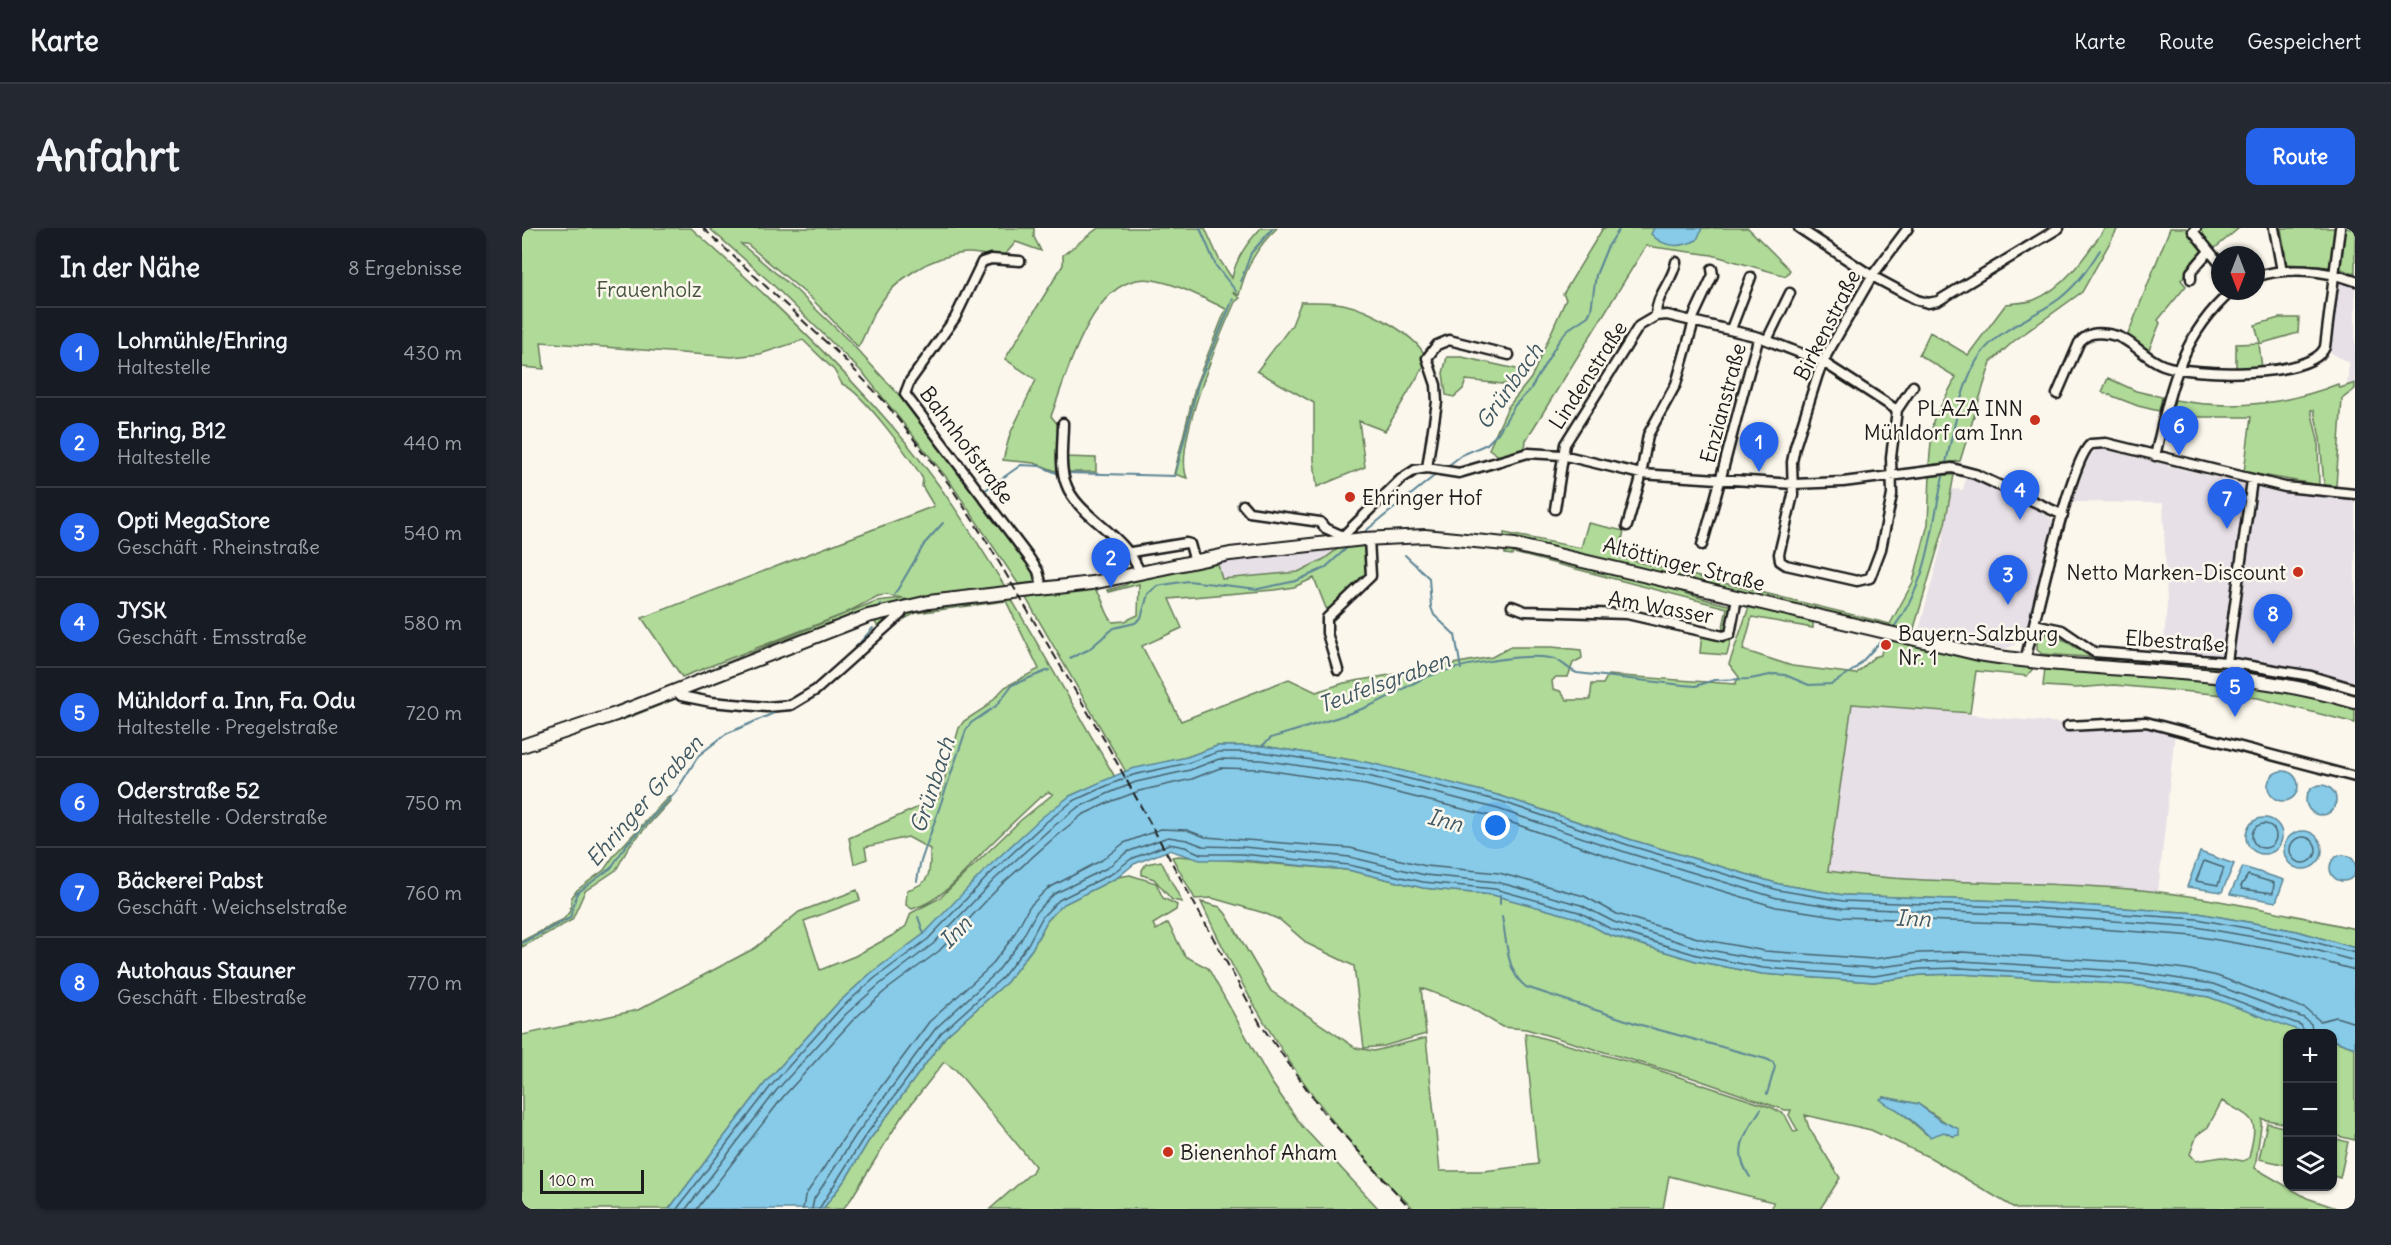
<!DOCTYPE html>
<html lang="de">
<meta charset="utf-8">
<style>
:root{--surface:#171b24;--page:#242831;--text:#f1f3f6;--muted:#9ea1a6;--line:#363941;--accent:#2563eb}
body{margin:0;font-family:Delius,sans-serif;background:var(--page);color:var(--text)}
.controls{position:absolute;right:18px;bottom:18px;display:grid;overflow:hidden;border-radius:12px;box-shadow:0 2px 4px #0004}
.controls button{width:54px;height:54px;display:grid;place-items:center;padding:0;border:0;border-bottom:2px solid var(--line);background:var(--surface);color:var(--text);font:30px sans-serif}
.compass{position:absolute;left:1689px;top:18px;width:54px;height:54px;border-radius:50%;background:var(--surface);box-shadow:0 2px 4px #0004;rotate:180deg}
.scale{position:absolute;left:18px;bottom:15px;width:104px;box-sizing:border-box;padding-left:6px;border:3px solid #1c1c1c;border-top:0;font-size:16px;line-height:21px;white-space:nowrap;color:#1c1c1c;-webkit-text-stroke:4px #fbf7ec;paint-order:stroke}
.you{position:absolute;left:974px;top:598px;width:21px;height:21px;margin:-15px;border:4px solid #fff;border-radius:50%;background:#1a73e8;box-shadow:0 0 0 9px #1a73e833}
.badge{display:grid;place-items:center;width:39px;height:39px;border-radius:50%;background:var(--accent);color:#fff;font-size:20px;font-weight:700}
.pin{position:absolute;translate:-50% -50px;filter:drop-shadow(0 2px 3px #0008)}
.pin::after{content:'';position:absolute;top:32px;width:21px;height:18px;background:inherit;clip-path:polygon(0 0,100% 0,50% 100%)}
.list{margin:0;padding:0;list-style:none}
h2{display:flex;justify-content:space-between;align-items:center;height:78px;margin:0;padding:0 24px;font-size:26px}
h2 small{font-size:20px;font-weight:400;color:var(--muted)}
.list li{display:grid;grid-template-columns:39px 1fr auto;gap:18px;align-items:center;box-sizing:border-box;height:90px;padding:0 24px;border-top:2px solid var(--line)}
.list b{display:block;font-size:22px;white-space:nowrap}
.list p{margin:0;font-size:20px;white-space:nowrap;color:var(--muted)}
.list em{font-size:20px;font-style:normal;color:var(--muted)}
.icon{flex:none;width:33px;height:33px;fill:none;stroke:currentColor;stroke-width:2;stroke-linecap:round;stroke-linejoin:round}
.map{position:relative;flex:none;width:1833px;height:981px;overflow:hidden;border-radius:12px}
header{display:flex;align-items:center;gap:36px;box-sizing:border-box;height:84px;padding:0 30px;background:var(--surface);border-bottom:2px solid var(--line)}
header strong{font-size:28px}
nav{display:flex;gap:33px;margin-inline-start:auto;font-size:21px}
.intro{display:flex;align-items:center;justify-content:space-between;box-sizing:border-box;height:144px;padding:0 36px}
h1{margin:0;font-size:42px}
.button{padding:15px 27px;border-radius:12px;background:var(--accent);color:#fff;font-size:21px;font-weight:700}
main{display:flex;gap:36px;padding:0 36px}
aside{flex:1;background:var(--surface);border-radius:12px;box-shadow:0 2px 4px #0004}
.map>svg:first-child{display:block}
.built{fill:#e7e0e7}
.green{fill:#afda97;stroke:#667b5a;stroke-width:1.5;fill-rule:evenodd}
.water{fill:#87cbe8;stroke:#5c8596;stroke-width:1.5}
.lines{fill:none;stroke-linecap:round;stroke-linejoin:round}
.shore{stroke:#47626e;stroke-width:1.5}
.stream{stroke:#5c8596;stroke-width:2}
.minor-casing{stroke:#1c1c1c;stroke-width:13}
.secondary-casing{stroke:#1c1c1c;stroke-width:16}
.minor{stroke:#fbf7ec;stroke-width:8}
.secondary{stroke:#fbf7ec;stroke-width:12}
.rail{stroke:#1c1c1c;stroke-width:2;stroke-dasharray:9 4.5;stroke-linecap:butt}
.poi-dot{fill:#c8321e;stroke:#fbf7ec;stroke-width:2}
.labels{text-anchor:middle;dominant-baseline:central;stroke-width:5;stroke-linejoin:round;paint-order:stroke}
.park-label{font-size:21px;fill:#485541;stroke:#fbf7ec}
.street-label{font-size:21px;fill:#1c1c1c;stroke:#fbf7ec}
.poi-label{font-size:21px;fill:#1c1c1c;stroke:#fbf7ec;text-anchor:start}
.water-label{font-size:22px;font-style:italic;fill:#415963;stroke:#fbf7ec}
</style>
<header>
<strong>Karte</strong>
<nav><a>Karte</a><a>Route</a><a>Gespeichert</a></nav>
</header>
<div class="intro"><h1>Anfahrt</h1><a class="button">Route</a></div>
<main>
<aside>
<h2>In der Nähe<small>8 Ergebnisse</small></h2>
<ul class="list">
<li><span class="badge">1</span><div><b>Lohmühle/Ehring</b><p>Haltestelle</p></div><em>430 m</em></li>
<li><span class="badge">2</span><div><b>Ehring, B12</b><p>Haltestelle</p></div><em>440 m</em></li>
<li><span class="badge">3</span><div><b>Opti MegaStore</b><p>Geschäft · Rheinstraße</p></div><em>540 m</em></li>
<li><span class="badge">4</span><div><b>JYSK</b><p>Geschäft · Emsstraße</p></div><em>580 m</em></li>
<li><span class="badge">5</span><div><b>Mühldorf a. Inn, Fa. Odu</b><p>Haltestelle · Pregelstraße</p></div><em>720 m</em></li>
<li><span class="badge">6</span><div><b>Oderstraße 52</b><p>Haltestelle · Oderstraße</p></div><em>750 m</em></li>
<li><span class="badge">7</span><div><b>Bäckerei Pabst</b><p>Geschäft · Weichselstraße</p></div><em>760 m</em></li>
<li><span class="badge">8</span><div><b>Autohaus Stauner</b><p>Geschäft · Elbestraße</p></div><em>770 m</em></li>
</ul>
</aside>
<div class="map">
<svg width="1833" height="981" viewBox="0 0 1833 981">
<rect width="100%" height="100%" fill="#fbf7ec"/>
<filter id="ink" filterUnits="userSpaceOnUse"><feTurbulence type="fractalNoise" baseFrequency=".0167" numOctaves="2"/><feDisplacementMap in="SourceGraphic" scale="12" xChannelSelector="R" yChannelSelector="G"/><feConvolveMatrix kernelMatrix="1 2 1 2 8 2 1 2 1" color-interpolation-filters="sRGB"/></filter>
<g filter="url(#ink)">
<path class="built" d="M1817,53L1833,58V155L1825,157L1827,135L1808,124Z
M1576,220L1729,258L1833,272V457L1748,436L1641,425L1645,375L1641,275L1550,274L1567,228Z
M1444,249L1522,283L1531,293V302L1505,397L1492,417L1483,421L1397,402L1421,312L1430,261L1441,262Z
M821,317L802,331L776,344L699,351L695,333Z
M1330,476L1389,479L1477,490L1541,495L1616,489L1639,491L1637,501L1653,504L1636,664L1496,655L1359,651L1306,643Z"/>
<path class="green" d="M0,0H169C239,62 309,127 370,198C414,248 450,305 485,362L386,374L382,371L379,375L161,455L164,451L354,373L380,370L365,367L356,368L322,386L160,449L120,390L412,278L400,258L401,251C389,231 340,163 320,156L312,142L281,112L238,126L210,129L19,114L22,141L0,139Z
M187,0H512V9L519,23L494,14L480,30C468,29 457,24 444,25C408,28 372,51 354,82C346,94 344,107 336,119L289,70L225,16H219L274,62L327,113L377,167L394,190L405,199L514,347V354L497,357L428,254L342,146L247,53Z
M576,0H683L697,31L710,50C714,30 725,15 739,0H755C734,20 724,39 717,67L710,64L718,70L713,74C698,107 651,218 665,250L652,246L674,156L704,81C681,70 656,56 631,52C571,42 546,145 529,188L538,199L543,229L574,230V244H537L512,235L481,232L488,206L514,152L483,131L541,37V27Z
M1081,0H1226L1268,42L1264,48L1190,27L1124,18L1004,212L1003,221L977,228L967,221L986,179L1009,150L1044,71L1041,66Z
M1583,0H1596L1560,64L1492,113L1469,134L1438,233L1407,237L1411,193L1434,149L1397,127L1408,104L1446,127L1484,76C1492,75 1504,75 1512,72C1543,60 1565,26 1583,0Z
M1648,0H1664L1683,21L1682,25L1659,52L1664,58L1636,92L1638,95L1626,124L1605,109Z
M1678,0H1717L1692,21L1675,2Z
M1759,0H1815L1809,39L1765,36Z
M1822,0H1833V46L1816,40Z
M779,74C793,74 807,73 821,76C845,81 899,108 905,133L863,203L837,193L843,239L795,259L792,232V175L735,143L770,97Z
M1757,90H1777L1776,105L1737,116L1740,140L1714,141V116L1738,115L1733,97Z
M925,129H940L994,141L997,149L994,155L989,157L944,152L941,161L932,169L924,167L921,145Z
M1586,150L1614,163L1640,169L1637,183L1616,178L1580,164Z
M1833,155V161L1820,171L1814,258L1802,257L1798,210L1792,182H1789L1796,212L1797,257L1722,244L1729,189H1675L1650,185L1653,172C1709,182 1763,177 1816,156L1818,160Z
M1408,247H1432L1423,296L1390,407L982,310V305L1059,320L1066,295L1102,303L1096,329L1368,396L1391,354L1406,296Z
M843,316C850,357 838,355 809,381L804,380L792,350L772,359L752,362L647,371L660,400L620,418L659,493L767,451L794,464L822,455L970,429L988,419H1030L1059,422L1060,430L1051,435L1046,449H1034L1030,453L1031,461L1038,463L1045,472H1068L1070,456H1081L1086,447L1213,456L1217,449L1207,436L1227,379L1291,394V400L1230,389L1221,422L1270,438L1334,446L1352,429L1359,427L1362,409L1455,430L1512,439L1505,448L1454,443L1448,485L1330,476L1306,643C1416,659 1527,651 1637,664C1703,672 1768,686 1833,701V720L1775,703L1676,685L1510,674L1321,667L1257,656L1110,612L979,568L848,535L741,518H695L665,529L604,544L504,370L573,361C583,370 581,384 591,394L603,393L616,387L617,356L587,364L586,362L604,357L608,353L695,333L700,351L776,344L802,331L821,317Z
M982,319L1134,354C1157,364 1180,371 1206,377L1208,375L1210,377L1205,402L1200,404L1205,380L992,325L990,327L983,326Z
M484,370L490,372L593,549L548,568L402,706L349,745L315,776L244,854L147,981H0V807L116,782L233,720L277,684L335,662L338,672L282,693L298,742L333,728L373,706L384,698L389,685L418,670L499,592L531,566L526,564L515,572C500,586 486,599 471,614C447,637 424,672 390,681L384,677L385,662C410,655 408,645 408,621L386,609L343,619L345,631L332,636L327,610L417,570L437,500L442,493L464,479L483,459L517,441L484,373L394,385L372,396L386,382Z
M377,383L357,400L352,393L108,489L0,525V522Z
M1180,405L1209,411L1205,427L1178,425Z
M1524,406L1537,409L1569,429L1709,440L1762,448L1829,464L1833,465V469L1565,429L1520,426L1515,422V412Z
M1523,440C1628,447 1732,450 1833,479V495L1736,470L1592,457L1554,460L1521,458Z
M147,568L149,572L108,617L94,642L63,663L50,692L0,719V713L42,691L48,683L50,669L55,662L82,642L93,626Z
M656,628L826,642L901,660L971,667L1056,690L1087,707L1174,733L1240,746L1352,754L1399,747L1439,746L1612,757L1687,769L1786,805L1766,806L1765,896L1740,891L1733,940L1785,970L1817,981H1494L1409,930L1349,902L1283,887L1287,900L1318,950L1298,981H1250L1251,974L1147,948L1141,981H892C800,896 731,787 679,674L698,679L704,686L749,763L834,820L852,823L904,810L918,943H962L1016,936L1003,805L1133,841L1251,880L1263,887L1272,904L1276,903L1267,887L1269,882H1263L1171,850L1004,801L980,799L944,777L899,760L904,806L862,818L842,820L832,738L786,716L758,692L742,685L690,670L673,671L650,629ZM1362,869L1396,876L1423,894L1431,908L1422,904L1404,906ZM1700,873C1735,893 1736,889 1727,930L1721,933L1700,929L1674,933L1668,926L1675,907L1686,899Z
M639,633L660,674L650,672L632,651L620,647V642L624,636Z
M608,647L634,655L641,670L655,677L654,682L631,696L634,702L646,695L663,728L686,740L750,855L780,898L857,981H468L510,944L513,938L434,842L422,834L380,888L329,971L321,981H301L325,949L346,914L424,808L485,754L510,721L525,693L540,677L596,649Z
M1810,812L1833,820V912L1811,907Z
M1745,895L1765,900V937L1737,931Z
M1811,910L1826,914L1818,950L1811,948Z"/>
<path class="water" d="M1132,0H1180L1175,12C1158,20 1142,20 1129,6Z
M695,518H741L848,535L906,549L979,568L1110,612L1257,656L1321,667L1510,674L1676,685L1775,703L1833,720V820L1811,812L1810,806L1781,804L1687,769L1612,757L1439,746L1399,747L1352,754L1240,746L1174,733L1087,707L1055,690L971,667L901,660L826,642L720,632H678L647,622L612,636L596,649L540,677L525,693L510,721L485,754L424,808L346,914L325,949L301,981H147L244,854L315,776L349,745L402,706L463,642L519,590L548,568L579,554L609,541L665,529Z
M1746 558a15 15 0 1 1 30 0a15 15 0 1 1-30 0Z
M1784 572a15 15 0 1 1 30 0a15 15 0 1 1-30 0Z
M1724 608a18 18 0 1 1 36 0a18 18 0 1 1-36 0Z
M1762 622a19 19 0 1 1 38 0a19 19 0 1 1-38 0Z
M1678,624L1712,636L1700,664L1665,659Z
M1808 640a13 13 0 1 1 26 0a13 13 0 1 1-26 0Z
M1721,639L1762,652L1754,674L1708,666Z
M1362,869L1396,876L1416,891L1437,901V907L1431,908L1422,904L1408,909C1398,900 1386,888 1374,881C1367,878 1363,876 1358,871Z"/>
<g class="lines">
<path class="shore" d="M1730 608a12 12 0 1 1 24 0a12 12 0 1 1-24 0Z
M1768 622a13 13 0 1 1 26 0a13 13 0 1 1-26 0Z
M1682,633L1702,640L1696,657L1674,653Z
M1726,647L1752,655L1751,665L1720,661L1719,658Z
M155,981L249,858L319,780L353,750L406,711L468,646L523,595L551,573L582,559L611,547L666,535L696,524H740L847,541L904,555L978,573L1109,618L1256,662L1321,673L1510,680L1675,691L1773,709L1833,725
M164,981L254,863L324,786L358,756L411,716L473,651L528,601L555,580L585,566L614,554L668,542L697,531L739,532L846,548L902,562L976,581L1106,625L1255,670L1320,680L1509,687L1674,699L1772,716L1833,733
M175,981L261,869L331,792L363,763L417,723L479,657L534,608L560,587L588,574L617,563L670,551L698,540L738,541L844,557L900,571L973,589L1103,634L1254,679L1319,689L1509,696L1673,708L1770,725L1833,742
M281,981L283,968L327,902L407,794L468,739L491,709L507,679L525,661L580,632L602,615L639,601L665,602L683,609L828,620L904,638L977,645L1062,668L1095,686L1179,711L1243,723L1351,731L1397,725L1440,724L1614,735L1664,741L1695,748L1784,781L1798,793L1814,789L1833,795
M290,981L292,971L334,907L414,800L474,745L498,714L515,683L532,666L585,640L605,624L646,609L665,612L681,618L721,619L828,629L903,647L975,654L1059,677L1092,694L1177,720L1242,732L1351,740L1398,734L1440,733L1613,744L1691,756L1782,790L1789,796L1791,806
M297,981L341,911L419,805L480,750L505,718L521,688L537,672L591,645L609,631L647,616L663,619L679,626H720L827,637L901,654L973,661L1057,684L1089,701L1175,727L1241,740L1352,748L1398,741L1439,740L1613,751L1689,763L1779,797L1783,806"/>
<path class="stream" d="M678,0L694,38L714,63
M719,53L729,25L751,0
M1423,239C1431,206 1439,153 1459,126C1479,99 1511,90 1537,71C1555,57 1566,41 1578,22
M923,240L940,227L965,216L976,205L993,177L1008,162L1036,114L1045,102L1066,88L1069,82L1074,47L1085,20L1098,0
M545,245L653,248L676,156L711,71
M462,263L499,237L518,238L537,246
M841,305L916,245
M883,327L907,350L909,379L912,387L933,407L939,441
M373,366L403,315L421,295
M357,378L358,376
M1370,402C1409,350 1408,304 1422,244
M325,429L351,400
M548,430L566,422L592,400L613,395L619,390L626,366L635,358L666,353L736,361L774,353L803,340L828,317
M740,518L749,510C781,500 814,491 845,479C865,471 883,459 902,450C932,438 996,425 1028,430C1038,431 1045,441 1055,445L1161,457L1174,458L1192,452L1228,451L1253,446L1263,447L1287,457L1310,456L1333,441L1360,412
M395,653L398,636L444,502L449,495L474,478L490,457L527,442
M978,676V667
M396,689L402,706
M980,689C985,713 984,744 1004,759L1119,797L1244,831L1251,834L1253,839L1245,866
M0,715L48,690L55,665L89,640L105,616L153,565L177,527L204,506L252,485
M1228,949C1209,923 1224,904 1239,881"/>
<defs>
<path id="minor" d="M1277,0L1350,48L1395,72L1406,75L1416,73L1537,0
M1674,0L1671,3L1698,36
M1752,0L1760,43
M498,33L469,31L460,34L433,90L388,153L383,166L508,331L516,343L521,362
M1734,49C1764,38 1803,42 1833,53
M1669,51V44L1687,23
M1134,88C1133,68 1151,53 1154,34
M1170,92L1191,47L1190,41
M1209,101L1229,49
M1245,112L1268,65
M1535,166L1557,115C1565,105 1574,104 1586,106C1609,109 1620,129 1641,137C1670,148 1790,151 1803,119L1818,0
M1375,182L1391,158
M541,195C541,214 537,238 544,256C556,290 604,305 618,345
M1633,228C1648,164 1657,109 1710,63
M905,240L915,174L914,157L905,130L915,117L927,112L987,127
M721,277L727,284L798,294L803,300L821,308
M1033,281L1043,216L1117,98L1134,88L1145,87L1237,109L1301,134L1375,182L1369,229L1370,267L1359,321L1348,350L1335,353L1264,337L1258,333L1257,326L1271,267L1270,234L1273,219L1296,146L1305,126L1350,48L1386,0
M1105,298L1118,253L1126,207L1154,156L1172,93
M820,313L821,308L879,251L893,242L905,240L937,245L1006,225L1040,227L1119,246L1272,256L1321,254L1430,240L1453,246L1541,287
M1180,317C1201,248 1216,178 1237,109
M609,324L664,315L668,316L671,327
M990,378L1003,383L1105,386L1201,408L1208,406L1215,370
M1512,396L1540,402L1572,424L1705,434L1789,448L1833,461
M1503,433C1512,399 1548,230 1569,216L1584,215L1763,259L1833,266
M1705,434L1730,252
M816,442L805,405V390L849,348L847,310
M154,463L159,468L189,474L245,479L269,477L294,462L379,386L383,378
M1546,498L1624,494L1833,549"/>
<path id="secondary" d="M0,518L94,486L346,388L407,374L570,355L708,326L842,311L903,308L993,317L1457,426C1582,447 1710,437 1833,474"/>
</defs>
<use href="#minor" class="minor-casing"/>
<use href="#secondary" class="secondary-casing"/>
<use href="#minor" class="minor"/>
<use href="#secondary" class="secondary"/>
<path class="rail" d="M181,0L320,129L361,172L427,256L465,314L583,513L739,797L802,885L889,981"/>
</g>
</g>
<g class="poi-dot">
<circle cx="1513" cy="192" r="6"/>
<circle cx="828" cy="269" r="6"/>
<circle cx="1776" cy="344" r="6"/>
<circle cx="1364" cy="417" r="6"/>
<circle cx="646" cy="924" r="6"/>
</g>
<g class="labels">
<g class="park-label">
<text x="127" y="61">Frauenholz</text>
</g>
<g class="street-label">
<text transform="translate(1305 97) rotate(-63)">Birkenstraße</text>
<text transform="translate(1066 147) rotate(-57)">Lindenstraße</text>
<text transform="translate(1201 175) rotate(-75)">Enzianstraße</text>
<text transform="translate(445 217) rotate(53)">Bahnhofstraße</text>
<text transform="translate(1162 336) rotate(14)">Altöttinger Straße</text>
<text transform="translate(1139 379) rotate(10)">Am Wasser</text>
<text transform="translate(1653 413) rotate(4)">Elbestraße</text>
</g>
<g class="poi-label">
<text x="1501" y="180" text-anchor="end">PLAZA INN<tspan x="1501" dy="24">Mühldorf am Inn</tspan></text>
<text x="840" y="269">Ehringer Hof</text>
<text x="1764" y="344" text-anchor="end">Netto Marken-Discount</text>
<text x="1376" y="405">Bayern-Salzburg<tspan x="1376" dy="24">Nr. 1</tspan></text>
<text x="658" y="924">Bienenhof Aham</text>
</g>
<g class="water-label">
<text transform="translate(987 158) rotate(-55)">Grünbach</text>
<text transform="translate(862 454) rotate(-20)">Teufelsgraben</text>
<text transform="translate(410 557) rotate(-72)">Grünbach</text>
<text transform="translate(122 573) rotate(-49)">Ehringer Graben</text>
<text transform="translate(923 592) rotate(14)">Inn</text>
<text transform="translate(1391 690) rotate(2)">Inn</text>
<text transform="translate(433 704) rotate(-46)">Inn</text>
</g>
</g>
</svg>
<div class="controls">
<button>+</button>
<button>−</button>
<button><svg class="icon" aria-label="layers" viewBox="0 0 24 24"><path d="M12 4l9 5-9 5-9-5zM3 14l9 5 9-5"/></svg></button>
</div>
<svg class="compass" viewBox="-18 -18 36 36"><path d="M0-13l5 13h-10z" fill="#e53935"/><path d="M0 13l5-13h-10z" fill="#9ea1a6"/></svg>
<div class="scale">100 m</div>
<div class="you"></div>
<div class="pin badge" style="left:1237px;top:244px">1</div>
<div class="pin badge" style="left:589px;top:360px">2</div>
<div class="pin badge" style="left:1486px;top:377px">3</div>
<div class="pin badge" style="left:1498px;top:292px">4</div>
<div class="pin badge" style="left:1713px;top:489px">5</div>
<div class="pin badge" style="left:1657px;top:228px">6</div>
<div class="pin badge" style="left:1705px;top:301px">7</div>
<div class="pin badge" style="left:1751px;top:416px">8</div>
</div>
</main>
